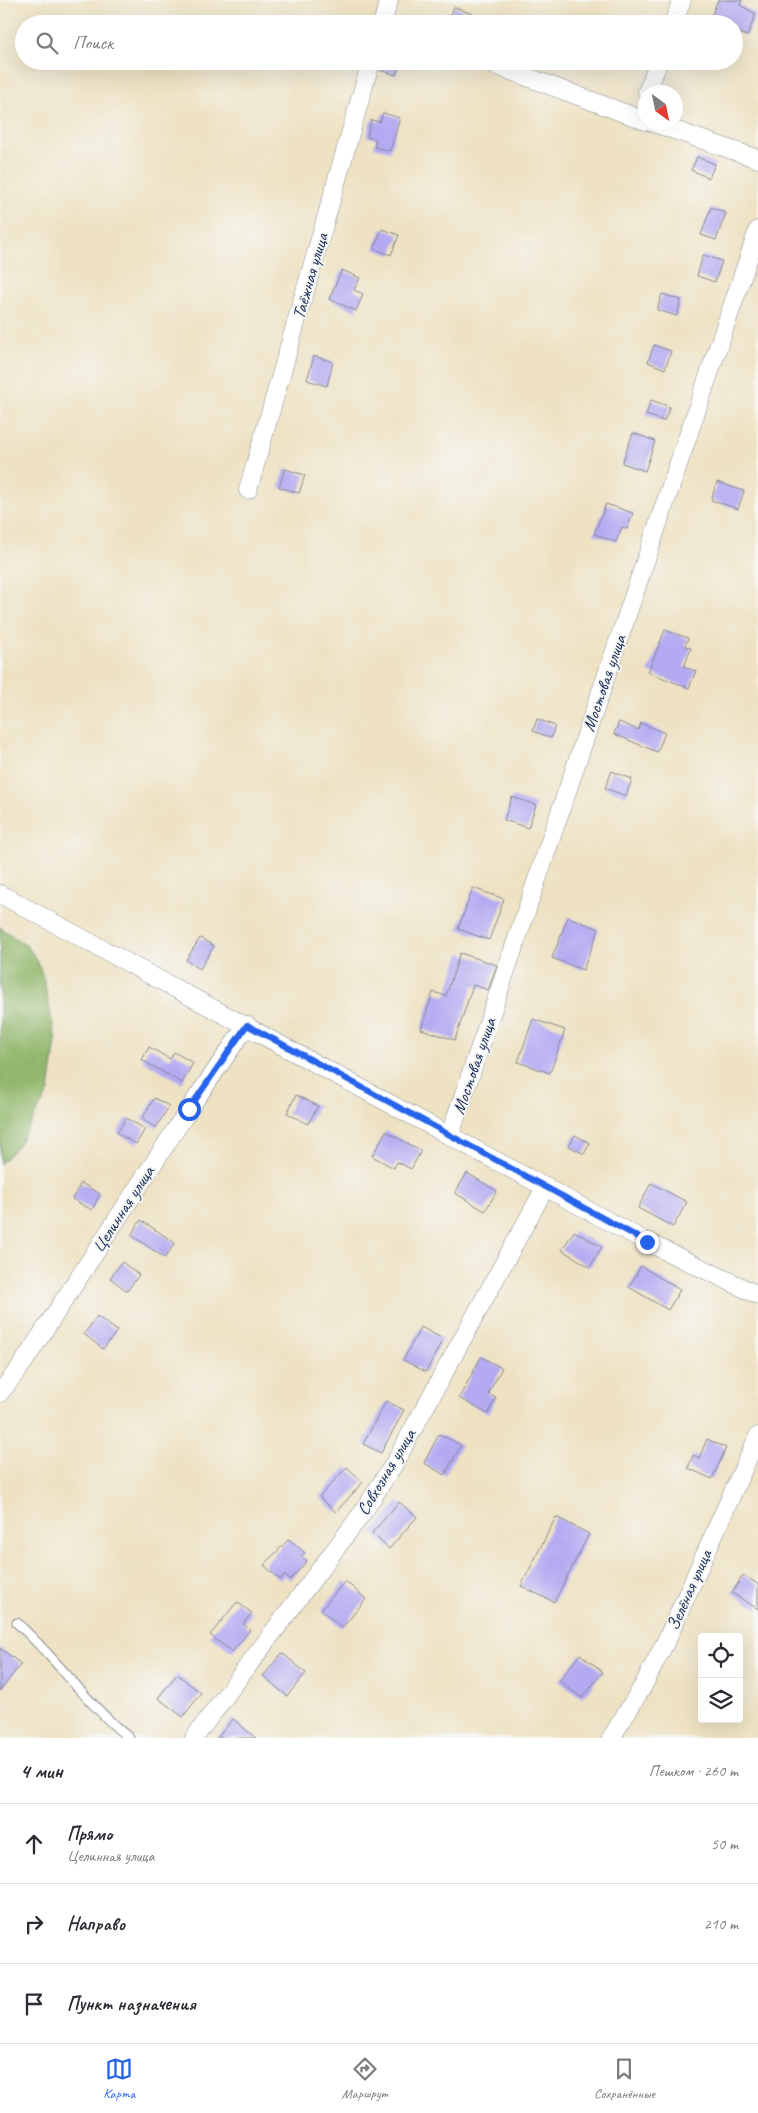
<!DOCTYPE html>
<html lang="ru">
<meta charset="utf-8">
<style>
:root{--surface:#fff;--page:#f7f7f7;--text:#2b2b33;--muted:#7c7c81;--line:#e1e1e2;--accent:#2563eb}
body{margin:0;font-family:Caveat,sans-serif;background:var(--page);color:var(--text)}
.controls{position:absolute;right:15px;bottom:15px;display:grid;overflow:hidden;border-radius:5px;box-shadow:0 5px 20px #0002}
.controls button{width:45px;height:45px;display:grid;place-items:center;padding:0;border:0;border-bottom:1px solid var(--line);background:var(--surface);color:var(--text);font:25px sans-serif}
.compass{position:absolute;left:638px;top:85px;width:45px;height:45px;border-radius:50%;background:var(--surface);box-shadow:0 5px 20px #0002;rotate:147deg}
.stop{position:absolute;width:15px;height:15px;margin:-11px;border:4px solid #2563eb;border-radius:50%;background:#fff}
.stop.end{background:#2563eb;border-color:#fff;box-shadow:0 1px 5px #0008}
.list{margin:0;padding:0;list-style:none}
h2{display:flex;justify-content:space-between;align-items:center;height:65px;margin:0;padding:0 20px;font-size:21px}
h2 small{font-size:16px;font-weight:400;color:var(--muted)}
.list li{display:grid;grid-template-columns:32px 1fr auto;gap:15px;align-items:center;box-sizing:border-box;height:80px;padding:0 20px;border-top:1px solid var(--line)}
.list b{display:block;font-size:19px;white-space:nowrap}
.list p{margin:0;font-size:16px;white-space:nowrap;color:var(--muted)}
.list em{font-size:16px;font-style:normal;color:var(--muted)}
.icon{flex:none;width:28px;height:28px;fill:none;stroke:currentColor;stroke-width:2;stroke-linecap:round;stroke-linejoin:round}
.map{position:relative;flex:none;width:758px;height:1738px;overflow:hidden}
.search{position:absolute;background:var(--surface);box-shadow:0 5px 20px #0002;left:15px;right:15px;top:15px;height:55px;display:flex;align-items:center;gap:12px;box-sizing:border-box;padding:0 18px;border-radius:28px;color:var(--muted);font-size:19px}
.sheet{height:305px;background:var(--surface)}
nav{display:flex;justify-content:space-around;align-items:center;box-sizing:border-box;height:70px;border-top:1px solid var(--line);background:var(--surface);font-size:14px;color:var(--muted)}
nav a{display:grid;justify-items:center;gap:2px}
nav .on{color:var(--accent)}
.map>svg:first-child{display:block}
.forest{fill:#92b76c;stroke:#567365}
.building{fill:#b4aaf2}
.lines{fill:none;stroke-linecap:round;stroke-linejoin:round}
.lane-casing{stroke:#848890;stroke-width:11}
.street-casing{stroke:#848890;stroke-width:19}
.lane{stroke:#fff;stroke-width:9}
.street{stroke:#fff;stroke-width:18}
.route{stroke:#2563eb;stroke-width:6}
.labels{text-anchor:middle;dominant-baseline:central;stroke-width:4;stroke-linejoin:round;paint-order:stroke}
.street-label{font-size:18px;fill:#1b2f5e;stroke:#f6f6f2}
</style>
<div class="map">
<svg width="758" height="1738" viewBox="0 0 758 1738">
<rect width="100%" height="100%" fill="#f6f6f2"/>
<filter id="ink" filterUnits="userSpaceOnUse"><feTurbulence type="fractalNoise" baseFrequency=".02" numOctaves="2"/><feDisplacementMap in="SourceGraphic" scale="10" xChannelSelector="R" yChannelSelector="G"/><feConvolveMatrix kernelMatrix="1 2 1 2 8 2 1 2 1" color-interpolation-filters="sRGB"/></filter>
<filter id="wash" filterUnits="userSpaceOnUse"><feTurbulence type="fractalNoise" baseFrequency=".0096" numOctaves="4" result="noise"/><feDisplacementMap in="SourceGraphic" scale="20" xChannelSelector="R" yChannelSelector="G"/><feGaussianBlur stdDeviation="1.12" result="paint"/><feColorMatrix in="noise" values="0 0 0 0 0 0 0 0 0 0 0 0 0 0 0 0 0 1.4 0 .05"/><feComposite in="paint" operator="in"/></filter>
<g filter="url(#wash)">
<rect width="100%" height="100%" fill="#eee2c3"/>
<path class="forest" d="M0,927L28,947L38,962L44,980L56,1041L49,1091L18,1145L0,1164Z"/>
<g id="blocks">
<path class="building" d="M718,0H742L740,5L756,14L747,36L734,31V24H716L709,21Z
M454,7L496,23V24H467L450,17Z
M381,61H401L396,75L380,70Z
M383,113L400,118L390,151L374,147L376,139L367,137L371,120L380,122Z
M697,157L715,164L709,178L691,170Z
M711,207L726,213L716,240L701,235Z
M382,229L399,235L391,255L374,249Z
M703,255L722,261L715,282L697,276Z
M342,270L360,278L354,290L363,294L356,311L329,299Z
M662,294L681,300L677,316L657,310Z
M654,345L671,351L665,369L648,362Z
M314,356L333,362L327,386L307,380Z
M651,400L670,407L664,421L646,415Z
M633,433L655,441L645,471L622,463Z
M285,469L305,475L299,493L279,487Z
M717,482L744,491L738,509L711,500Z
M606,504L633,513L627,529L622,527L616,542L594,534Z
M665,630L688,638L685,646L691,648L684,667L696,671L689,688L648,672Z
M537,719L555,726L551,738L533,731Z
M619,722L638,730L641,723L665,733L657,752L614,734Z
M612,771L632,779L626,796L605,788Z
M512,797L536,805L528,828L504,820Z
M473,888L504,899L489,940L458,929Z
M568,917L599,929L583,970L552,958Z
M200,938L214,946L200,969L186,960Z
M460,953L497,965L488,990L473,985L455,1040L421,1029L433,992L446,996Z
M533,1019L565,1030L550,1073L518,1062Z
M149,1047L170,1059L174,1052L193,1063L182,1083L142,1060Z
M296,1095L318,1106L308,1124L287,1113Z
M154,1098L169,1106L156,1128L142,1119Z
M126,1118L145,1129L136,1144L117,1133Z
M386,1131L421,1151L411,1169L397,1162L394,1168L372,1156Z
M575,1135L590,1143L584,1154L569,1146Z
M467,1173L497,1191L485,1211L455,1193Z
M81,1183L100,1194L92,1210L72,1199Z
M651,1183L687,1202L673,1227L638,1208Z
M141,1220L175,1243L165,1258L131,1235Z
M574,1231L602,1247L590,1267L562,1250Z
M122,1262L139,1275L127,1291L110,1278Z
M641,1266L680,1290L668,1310L629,1287Z
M97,1316L117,1331L103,1349L84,1334Z
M421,1327L443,1339L426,1372L403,1360Z
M481,1357L502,1368L488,1394L496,1398L488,1414L459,1398Z
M386,1401L404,1410L381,1453L363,1444Z
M439,1434L461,1445L445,1475L424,1463Z
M707,1439L726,1448L712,1479L688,1468L693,1455L699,1458Z
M347,1467L363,1482L336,1512L319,1497Z
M399,1502L417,1517L389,1549L372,1533Z
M556,1517L589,1534L554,1602L521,1586Z
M289,1539L305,1553L301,1556L307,1561L290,1580L284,1575L280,1580L264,1565Z
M743,1575L758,1584V1609L732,1593Z
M345,1581L366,1599L342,1628L321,1610Z
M237,1602L252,1613L243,1624L250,1630L232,1652L210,1635Z
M0,1648L21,1664L0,1691Z
M282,1653L306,1673L287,1696L263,1676Z
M580,1654L603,1672L582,1698L559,1681Z
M177,1674L201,1693L183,1717L158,1698Z
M233,1719L256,1738H217Z"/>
</g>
</g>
<g filter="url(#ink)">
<use href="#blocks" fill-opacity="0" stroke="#848890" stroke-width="1"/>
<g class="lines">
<defs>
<path id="lane" d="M17,1623C58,1660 86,1703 129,1738"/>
<path id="street" d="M382,24L389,0
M673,24L682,0
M484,61L646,121
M647,92L659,61
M651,122L758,159
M248,490L371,61
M0,894L647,1242L758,1295
M450,1135L758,230
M0,1393L21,1366L189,1109L247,1025
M194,1738L363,1512L394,1464L546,1186
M611,1738L643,1686L668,1637L758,1436"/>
</defs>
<use href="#lane" class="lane-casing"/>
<use href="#street" class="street-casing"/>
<use href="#lane" class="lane"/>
<use href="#street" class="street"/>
</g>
</g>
<g class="lines" filter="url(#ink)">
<path class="route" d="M189,1109L247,1025L647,1242"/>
</g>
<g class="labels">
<g class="street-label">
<text transform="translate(310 276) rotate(-74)">Таёжная улица</text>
<text transform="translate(604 683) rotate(-71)">Мостовая улица</text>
<text transform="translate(474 1066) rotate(-71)">Мостовая улица</text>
<text transform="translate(123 1209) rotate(-57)">Целинная улица</text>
<text transform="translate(386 1472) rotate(-59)">Совхозная улица</text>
<text transform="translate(689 1590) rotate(-66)">Зелёная улица</text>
</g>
</g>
</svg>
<div class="controls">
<button><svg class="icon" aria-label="locate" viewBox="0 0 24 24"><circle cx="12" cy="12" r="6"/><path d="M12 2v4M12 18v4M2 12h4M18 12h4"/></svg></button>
<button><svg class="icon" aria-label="layers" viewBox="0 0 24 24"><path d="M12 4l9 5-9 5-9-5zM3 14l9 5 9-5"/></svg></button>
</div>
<svg class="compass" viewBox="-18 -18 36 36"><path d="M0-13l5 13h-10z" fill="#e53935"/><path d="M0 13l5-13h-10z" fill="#7c7c81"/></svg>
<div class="stop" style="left:189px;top:1109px"></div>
<div class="stop end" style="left:647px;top:1242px"></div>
<div class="search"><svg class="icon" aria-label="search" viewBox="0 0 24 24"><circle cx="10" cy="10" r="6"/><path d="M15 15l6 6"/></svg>Поиск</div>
</div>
<section class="sheet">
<h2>4 мин<small>Пешком · 260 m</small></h2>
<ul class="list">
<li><svg class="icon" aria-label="ahead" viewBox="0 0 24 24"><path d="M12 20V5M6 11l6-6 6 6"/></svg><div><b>Прямо</b><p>Целинная улица</p></div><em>50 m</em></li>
<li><svg class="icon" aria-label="right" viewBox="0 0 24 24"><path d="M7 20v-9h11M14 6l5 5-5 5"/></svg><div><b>Направо</b></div><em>210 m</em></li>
<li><svg class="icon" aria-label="arrive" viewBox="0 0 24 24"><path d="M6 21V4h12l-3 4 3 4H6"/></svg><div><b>Пункт назначения</b></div></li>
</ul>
</section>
<nav>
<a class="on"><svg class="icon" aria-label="map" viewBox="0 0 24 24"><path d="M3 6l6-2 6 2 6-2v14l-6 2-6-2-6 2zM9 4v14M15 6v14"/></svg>Карта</a>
<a><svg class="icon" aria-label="directions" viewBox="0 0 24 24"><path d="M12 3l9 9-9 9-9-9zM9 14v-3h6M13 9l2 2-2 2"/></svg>Маршрут</a>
<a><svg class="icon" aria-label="saved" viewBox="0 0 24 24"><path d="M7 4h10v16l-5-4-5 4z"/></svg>Сохранённые</a>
</nav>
